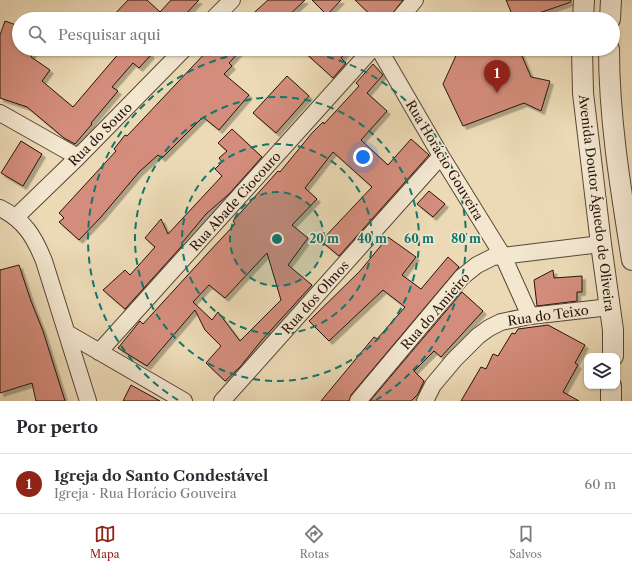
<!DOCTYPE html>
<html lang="pt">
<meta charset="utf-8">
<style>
:root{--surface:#fff;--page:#f2f2f3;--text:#2b2b33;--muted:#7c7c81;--line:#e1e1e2;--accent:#8f2418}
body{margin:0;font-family:"Libre Caslon Text",serif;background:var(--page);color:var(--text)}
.controls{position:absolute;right:12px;bottom:12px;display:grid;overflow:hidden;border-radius:8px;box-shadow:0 1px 3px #0004}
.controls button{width:36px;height:36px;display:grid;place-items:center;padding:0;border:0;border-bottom:1px solid var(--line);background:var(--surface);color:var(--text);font:20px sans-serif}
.you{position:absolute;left:363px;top:157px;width:14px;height:14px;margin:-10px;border:3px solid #fff;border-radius:50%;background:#1a73e8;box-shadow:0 0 0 6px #1a73e833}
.badge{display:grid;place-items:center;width:26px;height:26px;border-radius:50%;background:var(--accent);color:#fff;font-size:13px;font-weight:700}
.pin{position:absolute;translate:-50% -33px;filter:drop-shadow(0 1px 2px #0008)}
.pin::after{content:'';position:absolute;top:21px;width:14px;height:12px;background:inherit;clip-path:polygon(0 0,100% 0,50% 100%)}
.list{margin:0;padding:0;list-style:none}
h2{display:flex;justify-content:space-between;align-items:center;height:52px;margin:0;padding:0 16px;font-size:17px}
h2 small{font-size:13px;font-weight:400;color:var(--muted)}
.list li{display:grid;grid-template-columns:26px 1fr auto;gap:12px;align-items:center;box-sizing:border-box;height:60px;padding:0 16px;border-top:1px solid var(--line)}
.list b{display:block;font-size:15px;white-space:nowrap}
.list p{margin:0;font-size:13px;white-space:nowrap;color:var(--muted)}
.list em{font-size:13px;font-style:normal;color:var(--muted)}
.icon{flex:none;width:22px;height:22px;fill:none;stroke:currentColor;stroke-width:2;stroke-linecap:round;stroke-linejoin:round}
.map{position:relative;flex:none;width:632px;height:401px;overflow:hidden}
.search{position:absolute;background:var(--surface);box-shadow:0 1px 3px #0004;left:12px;right:12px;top:12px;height:44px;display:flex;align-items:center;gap:10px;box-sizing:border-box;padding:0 14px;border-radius:22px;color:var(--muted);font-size:15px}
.sheet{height:112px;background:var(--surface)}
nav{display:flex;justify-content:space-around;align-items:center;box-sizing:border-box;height:56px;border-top:1px solid var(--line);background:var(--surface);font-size:11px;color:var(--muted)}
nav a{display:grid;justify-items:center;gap:2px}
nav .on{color:var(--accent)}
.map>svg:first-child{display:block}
.building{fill:#d48d7b;stroke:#26140c;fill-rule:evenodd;filter:url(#shadow)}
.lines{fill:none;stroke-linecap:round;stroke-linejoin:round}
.minor-casing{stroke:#584636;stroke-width:18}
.tertiary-casing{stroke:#584636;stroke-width:22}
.minor{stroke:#f3e7d0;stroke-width:16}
.tertiary{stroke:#f3e7d0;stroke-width:20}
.ring{fill:none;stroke:#0f766e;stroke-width:2;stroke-dasharray:7 5}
.labels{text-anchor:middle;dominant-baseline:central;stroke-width:3.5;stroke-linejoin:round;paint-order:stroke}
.street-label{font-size:13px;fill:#26140c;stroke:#f3e7d0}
.centre{fill:#0f766e;stroke:#f3e7d0;stroke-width:2}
.ring-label{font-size:12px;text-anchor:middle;font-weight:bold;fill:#0f766e;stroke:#f3e7d0;stroke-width:3.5;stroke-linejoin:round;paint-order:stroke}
</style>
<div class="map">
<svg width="632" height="401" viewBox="0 0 632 401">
<defs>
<filter id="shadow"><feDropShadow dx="3.5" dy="3.5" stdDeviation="0" flood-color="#0004"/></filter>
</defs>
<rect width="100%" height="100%" fill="#ecdab6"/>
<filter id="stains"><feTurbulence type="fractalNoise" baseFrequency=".005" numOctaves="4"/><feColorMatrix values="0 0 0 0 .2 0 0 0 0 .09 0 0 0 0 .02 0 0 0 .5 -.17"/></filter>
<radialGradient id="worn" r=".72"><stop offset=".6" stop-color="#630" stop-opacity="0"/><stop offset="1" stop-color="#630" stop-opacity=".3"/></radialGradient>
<path class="building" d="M128,0H147L160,12L171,0H199L181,19H110Z
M268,0H305L285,19H247Z
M312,0H341L327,15Z
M355,0H403L388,19H375Z
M506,0H571V2L539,13L514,19Z
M5,21L19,26V49H34L31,57L50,70L42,81L73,107L120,52L117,49H145L151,55L139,68L133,63L112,87L118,91L91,123L92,124L75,144L64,138L27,107L0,98V35Z
M209,49H242L229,63L232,66L224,74L249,95L219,130L203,117L162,158L158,155L139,172L101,217L79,240L59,222L64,218L59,213L116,151L114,149L125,135L127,136Z
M301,49H349L341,58L346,63L333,78Z
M459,49H519L531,77L550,81L541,111L524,103L463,126L443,84Z
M373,64L383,75L367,93L387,111L361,140L388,165L411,139L429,155L339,256L321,241L372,187L333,152L305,188L317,199L292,225L308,238L288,265L312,285L261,341L240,367L225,381L206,363L221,346L205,330L195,310L147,366L118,348L140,321L143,324L207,254L235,224L233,221L278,171L280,172L312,133L323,122L324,124L359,86L356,83ZM267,253L281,300L240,341L218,312L212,320L193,302L209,285L225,298Z
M287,76L309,96L276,133L253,113Z
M232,129L262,157L229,194L206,214L182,243L183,244L180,248L125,309L103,290L125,270L130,275L155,247L145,238L161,219L168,234L222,176L215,169L222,162L219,158L227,151L218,143Z
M21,141L42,154L23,186L1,173Z
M429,191L445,204L433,217L417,204Z
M388,237L416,257L402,275L421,289L448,257L459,267L351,395L349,401H321L374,337L377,339L405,307L383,290L329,341L309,321L360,271Z
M19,265L31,301L43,331L65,401H36L32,383L0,393V270Z
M553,270L554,278L582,276V292H577V301L537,306L534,280Z
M462,292L483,311L441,357L434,351L414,371L424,381L418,394L411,401H370Z
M548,325L585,345L575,363L578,365L563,392L579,401H461L481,367L486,369L493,354L498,356L512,333L515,334L518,329Z
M131,385L160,401H123Z"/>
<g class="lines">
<defs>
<path id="minor" d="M213,19L232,0
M399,19L415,0
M379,49L441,156L503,256L530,316
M0,113L78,157
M0,208C24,220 34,236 44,261L88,401
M16,217L78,157L184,49
M67,333L184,401
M99,352L372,49
M222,401L441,156
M358,401L462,277L477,265L493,257L601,244
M425,401L433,385L454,360L478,336L489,328L501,322L530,316L610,307"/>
<path id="tertiary" d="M583,19L584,0
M610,19L611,0
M582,49L583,93L601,244L613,330V356
M609,49C609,120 621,191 632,260
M611,401V386"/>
</defs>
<use href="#minor" class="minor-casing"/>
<use href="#tertiary" class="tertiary-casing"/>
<use href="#minor" class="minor"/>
<use href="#tertiary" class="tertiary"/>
</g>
<circle cx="277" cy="239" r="47" fill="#0f766e" fill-opacity=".12"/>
<g class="ring">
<circle cx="277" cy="239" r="47"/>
<circle cx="277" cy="239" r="95"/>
<circle cx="277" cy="239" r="142"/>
<path d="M178 400A189 189 0 1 1 376 400"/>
</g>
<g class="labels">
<g class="street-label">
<text transform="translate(100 134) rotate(-45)">Rua do Souto</text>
<text transform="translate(445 160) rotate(59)">Rua Horácio Gouveira</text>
<text transform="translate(235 201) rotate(-48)">Rua Abade Ciocouro</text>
<text transform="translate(597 203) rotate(83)">Avenida Doutor Águedo de Oliveira</text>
<text transform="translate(315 297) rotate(-48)">Rua dos Olmos</text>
<text transform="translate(435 311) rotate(-49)">Rua do Amieiro</text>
<text transform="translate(548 315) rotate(-8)">Rua do Teixo</text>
</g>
</g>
<circle cx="277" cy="239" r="6" class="centre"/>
<g class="ring-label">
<text x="324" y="243">20 m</text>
<text x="372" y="243">40 m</text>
<text x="419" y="243">60 m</text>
<text x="466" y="243">80 m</text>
</g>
<rect width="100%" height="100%" filter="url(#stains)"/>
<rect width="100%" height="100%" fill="url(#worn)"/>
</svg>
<div class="controls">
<button><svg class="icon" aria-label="layers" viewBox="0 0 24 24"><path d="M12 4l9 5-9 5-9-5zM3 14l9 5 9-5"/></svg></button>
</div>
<div class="you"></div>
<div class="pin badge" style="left:497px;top:93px">1</div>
<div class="search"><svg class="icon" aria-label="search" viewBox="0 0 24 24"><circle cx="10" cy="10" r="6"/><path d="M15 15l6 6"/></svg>Pesquisar aqui</div>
</div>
<section class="sheet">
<h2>Por perto<small></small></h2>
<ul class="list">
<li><span class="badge">1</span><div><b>Igreja do Santo Condestável</b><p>Igreja · Rua Horácio Gouveira</p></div><em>60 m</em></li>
</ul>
</section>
<nav>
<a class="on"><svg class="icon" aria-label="map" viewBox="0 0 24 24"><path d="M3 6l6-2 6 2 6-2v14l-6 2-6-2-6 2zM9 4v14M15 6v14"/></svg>Mapa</a>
<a><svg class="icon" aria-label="directions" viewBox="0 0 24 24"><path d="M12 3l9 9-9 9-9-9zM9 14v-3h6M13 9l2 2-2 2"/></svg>Rotas</a>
<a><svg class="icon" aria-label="saved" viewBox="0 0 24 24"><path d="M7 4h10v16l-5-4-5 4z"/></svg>Salvos</a>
</nav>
